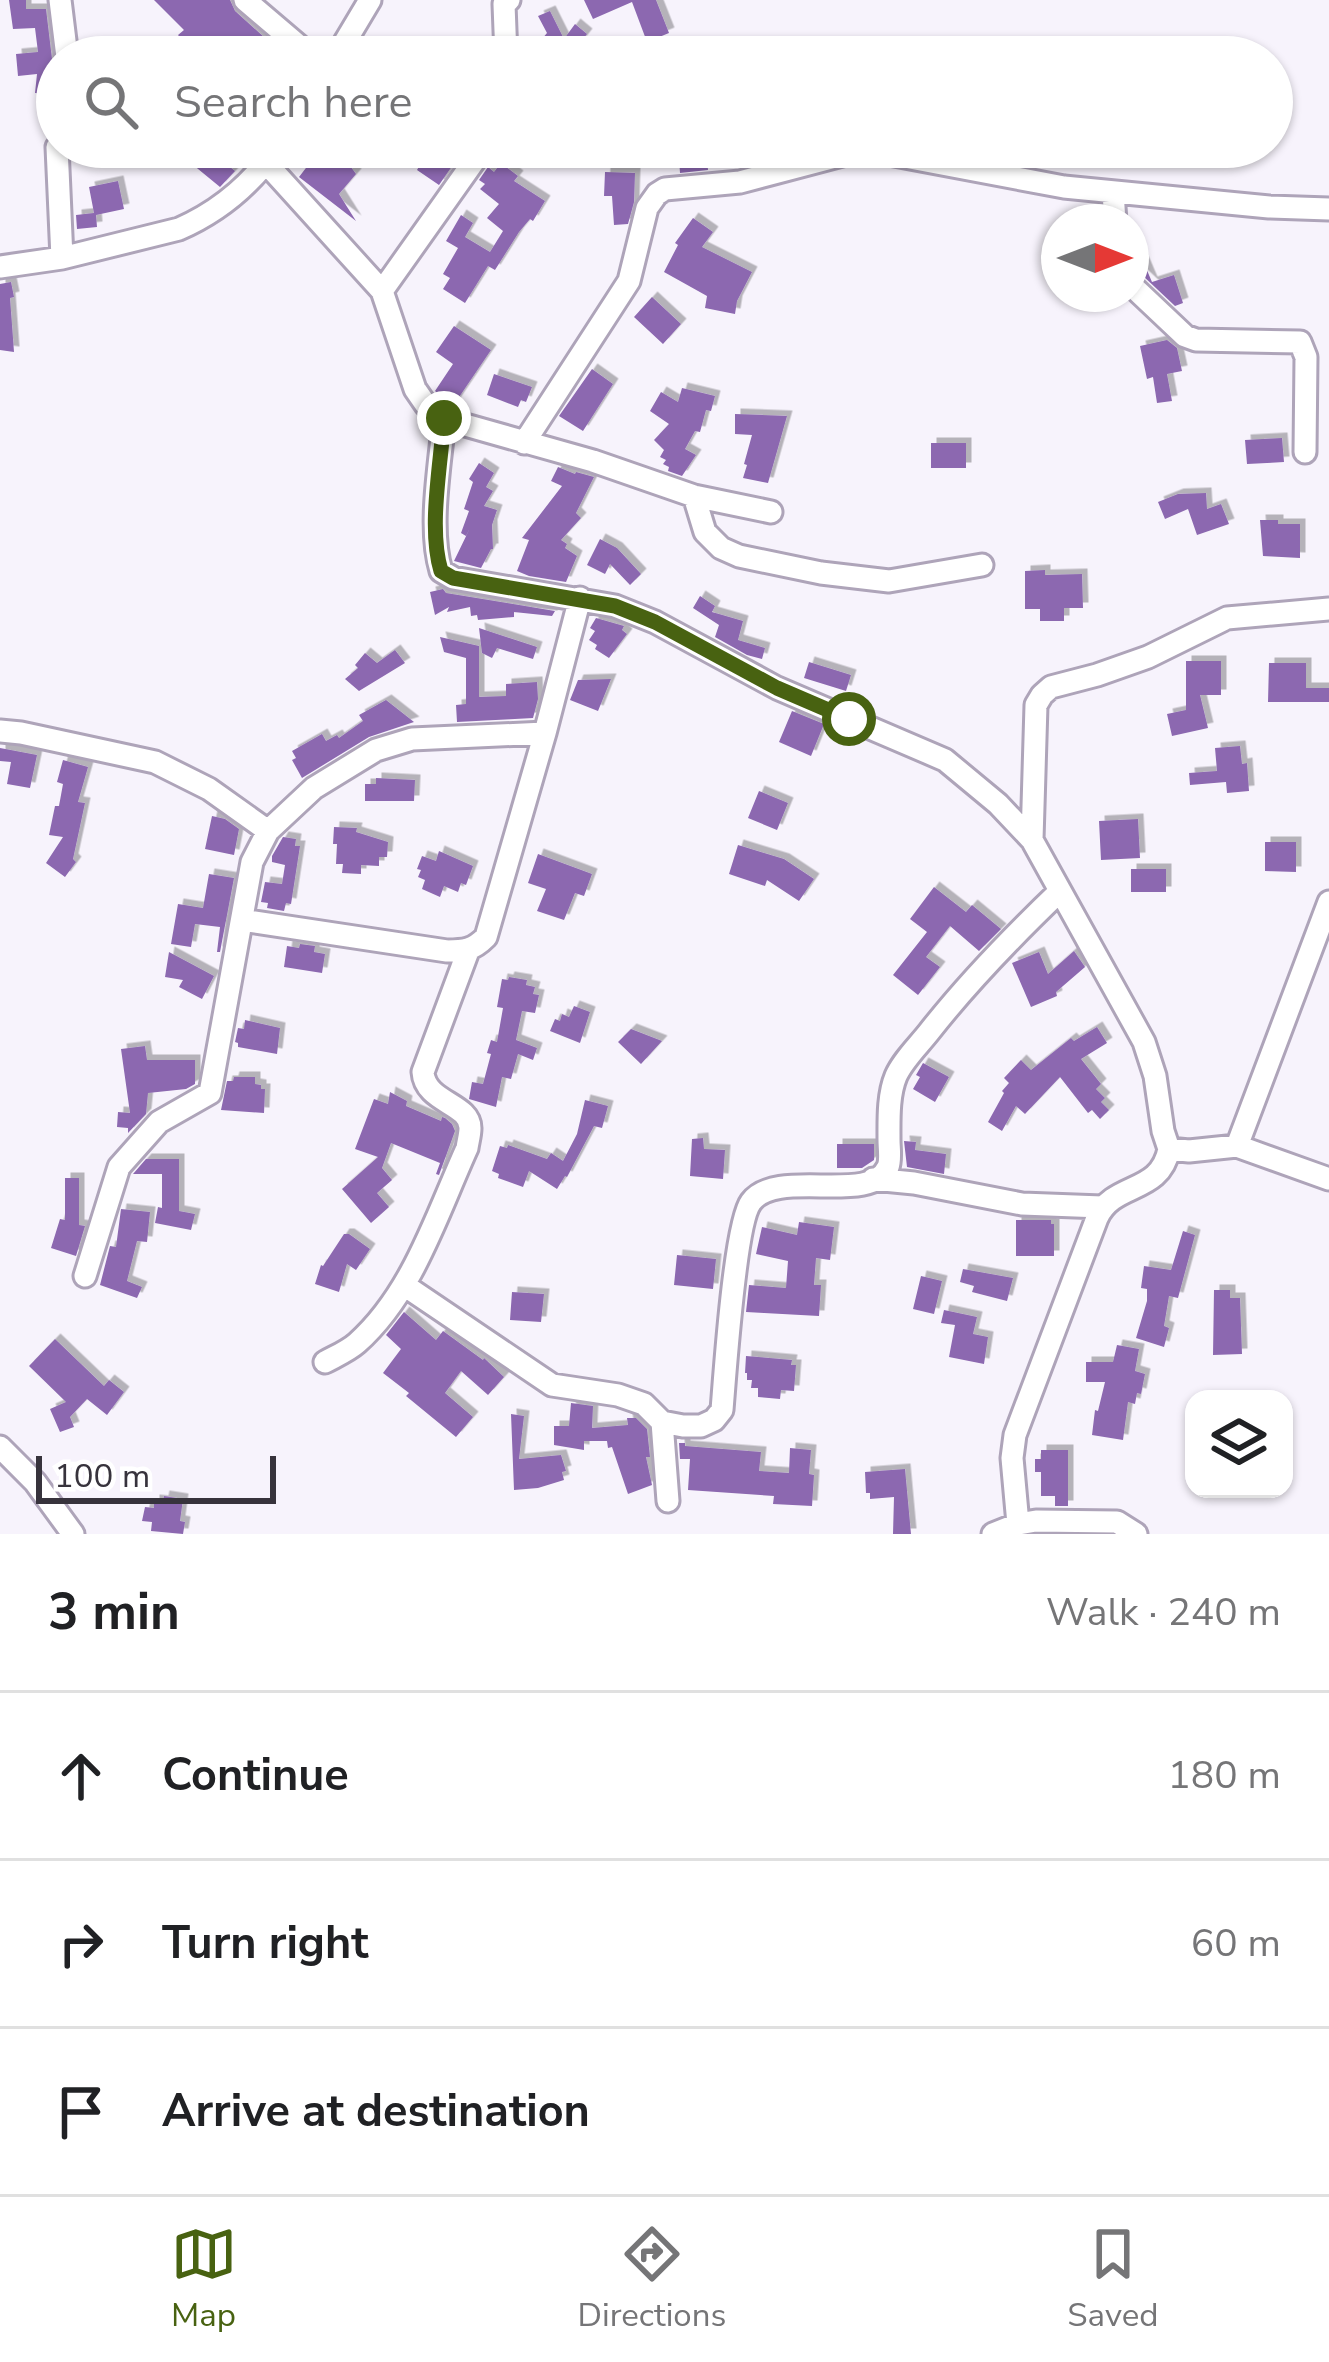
<!DOCTYPE html>
<meta charset="utf-8">
<style>
:root{--surface:#fff;--page:#f2f2f2;--text:#202124;--muted:#757577;--line:#e0e0e0;--accent:#486211}
body{margin:0;font-family:"Nunito Sans",sans-serif;background:var(--page);color:var(--text)}
.controls{position:absolute;right:36px;bottom:36px;display:grid;overflow:hidden;border-radius:24px;box-shadow:0 3px 9px #0004}
.controls button{width:108px;height:108px;display:grid;place-items:center;padding:0;border:0;border-bottom:3px solid var(--line);background:var(--surface);color:var(--text);font:60px sans-serif}
.compass{position:absolute;left:1041px;top:204px;width:108px;height:108px;border-radius:50%;background:var(--surface);box-shadow:0 3px 9px #0004;rotate:90deg}
.scale{position:absolute;left:36px;bottom:30px;width:240px;box-sizing:border-box;padding-left:12px;border:6px solid #37333c;border-top:0;font-size:33px;line-height:42px;white-space:nowrap;color:#37333c;-webkit-text-stroke:9px #fff;paint-order:stroke}
.stop{position:absolute;width:36px;height:36px;margin:-27px;border:9px solid #486211;border-radius:50%;background:#fff}
.stop.end{background:#486211;border-color:#fff;box-shadow:0 3px 12px #0008}
.list{margin:0;padding:0;list-style:none}
h2{display:flex;justify-content:space-between;align-items:center;height:156px;margin:0;padding:0 48px;font-size:51px}
h2 small{font-size:39px;font-weight:400;color:var(--muted)}
.list li{display:grid;grid-template-columns:78px 1fr auto;gap:36px;align-items:center;box-sizing:border-box;height:168px;padding:0 48px;border-top:3px solid var(--line)}
.list b{display:block;font-size:45px;white-space:nowrap}
.list em{font-size:39px;font-style:normal;color:var(--muted)}
.icon{flex:none;width:66px;height:66px;fill:none;stroke:currentColor;stroke-width:2;stroke-linecap:round;stroke-linejoin:round}
.map{position:relative;flex:none;width:1329px;height:1534px;overflow:hidden}
.search{position:absolute;background:var(--surface);box-shadow:0 3px 9px #0004;left:36px;right:36px;top:36px;height:132px;display:flex;align-items:center;gap:30px;box-sizing:border-box;padding:0 42px;border-radius:66px;color:var(--muted);font-size:45px}
.sheet{height:660px;background:var(--surface)}
nav{display:flex;justify-content:space-around;align-items:center;box-sizing:border-box;height:168px;border-top:3px solid var(--line);background:var(--surface);font-size:33px;color:var(--muted)}
nav a{display:grid;justify-items:center;gap:6px}
nav .on{color:var(--accent)}
.map>svg:first-child{display:block}
.building{fill:#8c68b0;filter:url(#shadow)}
.lines{fill:none;stroke-linecap:round;stroke-linejoin:round}
.minor-casing{stroke:#aea4b9;stroke-width:27}
.minor{stroke:#fff;stroke-width:21}
.route{stroke:#486211;stroke-width:15}
</style>
<div class="map">
<svg width="1329" height="1534" viewBox="0 0 1329 1534">
<defs>
<filter id="shadow"><feDropShadow dx="5.5" dy="-5.5" stdDeviation="0" flood-color="#0004"/></filter>
</defs>
<rect width="100%" height="100%" fill="#f7f3fc"/>
<path class="building" d="M9,0H26V9H46L52,59L57,68V95L35,93L37,74L18,76L16,54L38,52L35,28L13,29Z
M154,0H230L235,11L286,57H196L178,35L184,30Z
M584,0H656L669,33L647,42L632,2L593,19Z
M550,11L564,39L575,24L587,34L569,57H527L547,33L538,16Z
M205,147L235,171L220,187L192,164Z
M322,147H327L348,163L356,174L339,194L356,221L299,177Z
M430,147H440L448,153L450,150L459,156L439,185L417,170Z
M633,147H706L708,170L680,173L679,159H633Z
M501,163L518,176L514,181L545,201L533,221L530,219L519,232L495,270L488,266L465,303L443,289L450,278L443,274L458,248L446,241L461,215L473,223L465,237L490,252L503,231L487,218L499,204L480,189L485,184L479,180L488,167L494,172Z
M605,172L635,173L634,202L628,224L614,225L612,196H604Z
M118,181L124,209L96,215L97,227L77,229L76,215L94,213L89,187Z
M693,218L713,232L702,247L752,272L737,301L735,314L705,308L707,296L664,272L678,245L675,243Z
M1131,233L1152,282L1174,275L1183,303L1175,306L1141,274L1131,270Z
M11,282L14,297L10,298L14,352L0,350V284Z
M652,297L681,324L663,344L634,317Z
M454,326L491,350L453,406L435,391L453,364L436,352Z
M1167,340L1177,348L1182,371L1167,374L1172,401L1157,403L1153,377L1147,379L1140,346Z
M592,369L613,384L583,431L559,416Z
M494,374L532,387L526,402L521,400L518,407L487,395Z
M682,388L715,396L711,411L706,410L700,432L695,431L685,449L696,455L682,476L668,471L669,467L663,464L666,460L660,457L664,450L654,440L669,424L650,411L661,392L678,402Z
M735,414L787,416L768,483L743,478L747,465L744,464L752,435L735,434Z
M1282,438L1284,462L1247,464L1245,440Z
M931,443H966V468H931Z
M479,463L494,473L486,487L493,491L484,506L497,510L492,525L493,549H491L481,568L454,561L470,528L466,536L461,533L469,511L464,509L473,482L469,479Z
M558,467L575,474L576,472L594,477L576,513L581,518L561,540L567,544L565,548L577,556L566,582L529,576L517,571L529,540L522,538L562,486L551,481Z
M1206,493L1207,509L1221,504L1229,524L1197,535L1188,509L1165,519L1158,502L1178,494Z
M1260,520H1278V524H1300V558L1263,556Z
M600,539L617,548L641,574L630,585L610,564L605,574L587,565Z
M1045,570V575L1082,574L1083,608H1064V621H1040V609H1025V571Z
M443,589L446,593L555,611L552,616L514,612V617L478,620L477,615L471,616L470,607L447,612L449,607L435,615L430,592Z
M700,596L715,606L712,612L743,621L738,640L765,648L762,659L747,655L715,637L719,625L693,608Z
M596,618L624,626L622,630L627,634L609,658L595,649L597,645L589,640L595,631L590,628Z
M479,628L537,647L533,659L497,648L492,658L482,653Z
M440,637L479,646V697L506,696V684L537,682L538,699L533,718L457,722L456,705L466,704V658L444,652Z
M395,650L405,663L359,691L345,679L358,668L355,665L365,653L377,663Z
M1186,661H1221V695H1200L1208,728L1172,736L1167,714L1186,710Z
M809,662L851,675L846,691L804,678Z
M1269,663H1306V688H1329V702H1268Z
M611,679L598,711L570,700L578,680Z
M386,700L414,722L369,737L302,778L292,760L296,758L292,751L322,734L326,741L337,735L339,738L363,721L359,715Z
M792,711L824,724L811,756L779,742Z
M1240,746L1242,764L1247,763L1249,791L1227,793L1226,782L1190,785L1189,773L1217,771L1215,748Z
M0,748L37,755L30,788L7,784L11,762L0,761Z
M63,760L88,767L78,802L85,803L73,859L76,862L65,877L46,863L63,837L49,835L55,806H59L63,784L57,782Z
M376,778L415,780L414,801H365V784H376Z
M759,791L788,803L777,830L748,818Z
M212,816L225,819L239,829L234,855L205,849Z
M1138,819L1140,858L1101,860L1099,821Z
M334,827L357,828L356,832L388,842L387,857H379V866L361,865V874L342,873L343,864H336L337,844H333Z
M283,837L296,839L295,846H300L291,904L286,903L284,911L267,908L268,903L261,902L265,882L282,884L285,865L272,862V856Z
M1265,842H1296V872L1265,871Z
M738,845L784,859L814,879L799,901L767,880L765,886L729,874Z
M439,851L473,866L466,885L461,883L458,892L444,886L440,897L422,889L425,880L418,877L421,870L417,869L422,856L436,861Z
M538,854L592,874L584,896L575,893L564,920L537,911L546,889L528,883Z
M1131,869H1166V892H1131Z
M209,874L234,878L220,952H217L220,927L195,924L191,947L171,944L178,904L203,908Z
M934,887L966,912L972,905L1001,929L979,951L950,926L926,957L940,967L918,995L893,975L927,932L910,919Z
M300,944L315,946L314,952L325,954L322,973L284,967L287,946L299,948Z
M1074,951L1085,967L1056,992L1057,996L1031,1007L1012,963L1039,952L1048,974Z
M169,952L214,976L202,999L179,987L183,980L165,977Z
M509,977L527,980L526,985L535,987L533,994L539,995L535,1013L522,1011L516,1040L537,1048L533,1060L518,1054L511,1079L502,1077L496,1107L469,1099L472,1082L483,1084L491,1054L487,1053L491,1040L497,1042L503,1008L497,1007L502,979L508,980Z
M574,1006L590,1012L580,1043L550,1031L555,1019L560,1021L562,1014L569,1017Z
M245,1020L280,1028L277,1054L238,1047V1043L235,1042L238,1028L244,1029Z
M1097,1027L1107,1043L1081,1059L1101,1084L1096,1089L1105,1098L1101,1102L1109,1110L1100,1119L1092,1110L1088,1113L1060,1077L1025,1114L1016,1106L1002,1131L988,1122L1004,1093L1002,1091L1009,1083L1004,1078L1021,1060L1031,1070L1071,1038L1074,1041Z
M631,1029L662,1041L641,1064L618,1042Z
M145,1046L147,1060H195V1084L186,1089L148,1093L146,1114L128,1133V1128L117,1127L118,1112L130,1113L121,1049Z
M923,1063L949,1077L935,1102L913,1089L920,1077L916,1075Z
M234,1077H255V1084L261,1085V1089H265L264,1113L221,1110L227,1081H233Z
M390,1092L407,1101L406,1106L441,1121L442,1117L445,1118L452,1124L455,1131L439,1175L436,1174L440,1163L391,1143L382,1168L392,1180L377,1193L389,1207L371,1223L342,1189L378,1157L355,1149L374,1099L388,1104Z
M585,1100L608,1106L602,1128L594,1126L567,1177L565,1176L557,1189L529,1171L523,1187L498,1178L499,1174L492,1171L500,1146L507,1148L508,1145L547,1159L551,1153L563,1161L577,1134Z
M703,1138L704,1149L725,1150L723,1179L690,1176L692,1139Z
M904,1141L916,1142L915,1150L946,1154L944,1174L907,1167Z
M837,1144H874V1160L862,1168H837Z
M146,1159H179V1211L195,1214L191,1230L155,1223L158,1207L162,1208V1174H133Z
M65,1178H79V1225L85,1226L76,1256L51,1248L60,1219L65,1220Z
M121,1209L150,1212L147,1242L137,1241L127,1281L142,1287L137,1298L100,1285L110,1246L116,1247Z
M1016,1220H1051V1224H1054V1256H1016Z
M799,1222L834,1227L830,1260L816,1258L814,1285H821L819,1316L746,1312L749,1285L786,1288L788,1261L756,1254L762,1227L797,1235Z
M1183,1231L1195,1235L1178,1298L1169,1296L1164,1326L1169,1328L1164,1347L1136,1338L1147,1301V1289L1141,1288L1144,1266L1171,1270Z
M344,1234H349L370,1249L356,1270L347,1264L339,1292L315,1284L321,1265L323,1266Z
M677,1255L716,1259L713,1289L674,1285Z
M963,1269L1013,1278L1007,1301L972,1292L974,1286L960,1282Z
M921,1276L942,1281L934,1314L913,1309Z
M1214,1290H1230V1298H1240L1242,1354L1213,1355Z
M512,1292L544,1294L541,1322L510,1320Z
M944,1310L977,1317L973,1334L988,1337L984,1364L949,1357L955,1325L941,1323Z
M404,1312L436,1340L443,1331L483,1360L484,1358L504,1377L488,1395L461,1371L445,1393L473,1417L456,1437L406,1396L409,1393L383,1373L401,1349L386,1335Z
M55,1339L104,1386L109,1380L124,1392L107,1415L87,1399L70,1417L74,1427L60,1432L50,1409L66,1402L29,1366Z
M1117,1345L1139,1349L1135,1371L1145,1374L1141,1394L1137,1393L1135,1404L1128,1402L1123,1440L1092,1435L1095,1410L1098,1411L1105,1382H1086V1362H1113Z
M746,1356L792,1360L791,1365H796L794,1391L781,1390L780,1399L758,1397V1388H751L752,1380H747V1373H745Z
M571,1403L593,1406L592,1428L628,1425L627,1418H636L647,1429L650,1457H646L652,1485L628,1494L612,1447L608,1448L607,1441H584V1450L554,1445V1426H569Z
M511,1414L524,1416L519,1459L561,1455L566,1471L562,1472L564,1480L538,1488L514,1490Z
M679,1443H685V1446L761,1452L759,1471L789,1473L790,1448L811,1450L809,1474L814,1475L812,1506L773,1504L774,1496L688,1490L690,1459H680Z
M1041,1450H1068V1506H1055V1496H1041V1472H1035V1459H1041Z
M905,1469L911,1534H893L894,1497L870,1499V1493H866L865,1472Z
M164,1496L183,1499L180,1521L185,1522L183,1534L151,1531L152,1522L142,1521L145,1507L154,1508V1500L163,1501Z"/>
<g class="lines">
<defs>
<path id="minor" d="M60,0L67,57
M245,0L312,57
M336,57L370,0
M506,57L504,4L509,0
M57,147L62,258
M266,163L382,291L415,389L426,405L444,419L593,461L694,496L771,512
M1113,192L1115,222
M0,267L62,258L179,229C220,211 252,184 277,147
M1131,285L1185,336L1196,340L1300,342L1306,357L1305,452
M382,291L484,147
M444,419C440,464 428,528 441,571L453,578L615,606L655,622L777,688L945,760L998,804L1032,840L1144,1042L1155,1076L1163,1131L1169,1149L1189,1151L1237,1146L1329,1179
M524,443L629,281L647,208L657,194L665,189L740,182L850,153L873,151L1064,187L1269,207L1329,209
M694,496L705,532L721,548L739,556L821,573L889,581L982,565
M0,731L21,733L155,762L209,789L268,831
M1032,840L1036,705L1042,695L1051,687L1097,675L1148,657L1227,618L1329,609
M242,920L447,951C465,951 473,950 486,937L545,733L580,598
M1237,1146L1329,902
M873,1179L914,1183L1022,1204L1102,1207
M85,1276L119,1167L159,1122L210,1093L252,862L268,831L314,788L376,750L412,739L545,733
M404,1285L552,1385L618,1395L644,1404L662,1422L683,1426H701L714,1420L722,1410C725,1374 735,1223 751,1202C777,1167 871,1206 888,1167C891,1160 889,1148 889,1140C889,1120 888,1095 896,1076C903,1060 918,1046 929,1032C969,981 1014,935 1060,891
M325,1362C336,1356 348,1351 357,1343C413,1293 437,1214 467,1148C468,1141 470,1135 470,1128C470,1103 425,1103 423,1072L468,951
M662,1422L668,1501
M0,1447L35,1482L73,1534
M1018,1524L1012,1458L1015,1435L1097,1218C1114,1181 1160,1195 1169,1149
M993,1534L1018,1524L1036,1521L1117,1522L1136,1534"/>
</defs>
<use href="#minor" class="minor-casing"/>
<use href="#minor" class="minor"/>
</g>
<g class="lines">
<path class="route" d="M444,418C441,464 428,528 441,571L453,578L615,606L655,622L777,688L849,719"/>
</g>
</svg>
<div class="controls">
<button><svg class="icon" aria-label="layers" viewBox="0 0 24 24"><path d="M12 4l9 5-9 5-9-5zM3 14l9 5 9-5"/></svg></button>
</div>
<svg class="compass" viewBox="-18 -18 36 36"><path d="M0-13l5 13h-10z" fill="#e53935"/><path d="M0 13l5-13h-10z" fill="#757577"/></svg>
<div class="scale">100 m</div>
<div class="stop" style="left:849px;top:719px"></div>
<div class="stop end" style="left:444px;top:418px"></div>
<div class="search"><svg class="icon" aria-label="search" viewBox="0 0 24 24"><circle cx="10" cy="10" r="6"/><path d="M15 15l6 6"/></svg>Search here</div>
</div>
<section class="sheet">
<h2>3 min<small>Walk · 240 m</small></h2>
<ul class="list">
<li><svg class="icon" aria-label="ahead" viewBox="0 0 24 24"><path d="M12 20V5M6 11l6-6 6 6"/></svg><div><b>Continue</b></div><em>180 m</em></li>
<li><svg class="icon" aria-label="right" viewBox="0 0 24 24"><path d="M7 20v-9h11M14 6l5 5-5 5"/></svg><div><b>Turn right</b></div><em>60 m</em></li>
<li><svg class="icon" aria-label="arrive" viewBox="0 0 24 24"><path d="M6 21V4h12l-3 4 3 4H6"/></svg><div><b>Arrive at destination</b></div></li>
</ul>
</section>
<nav>
<a class="on"><svg class="icon" aria-label="map" viewBox="0 0 24 24"><path d="M3 6l6-2 6 2 6-2v14l-6 2-6-2-6 2zM9 4v14M15 6v14"/></svg>Map</a>
<a><svg class="icon" aria-label="directions" viewBox="0 0 24 24"><path d="M12 3l9 9-9 9-9-9zM9 14v-3h6M13 9l2 2-2 2"/></svg>Directions</a>
<a><svg class="icon" aria-label="saved" viewBox="0 0 24 24"><path d="M7 4h10v16l-5-4-5 4z"/></svg>Saved</a>
</nav>
